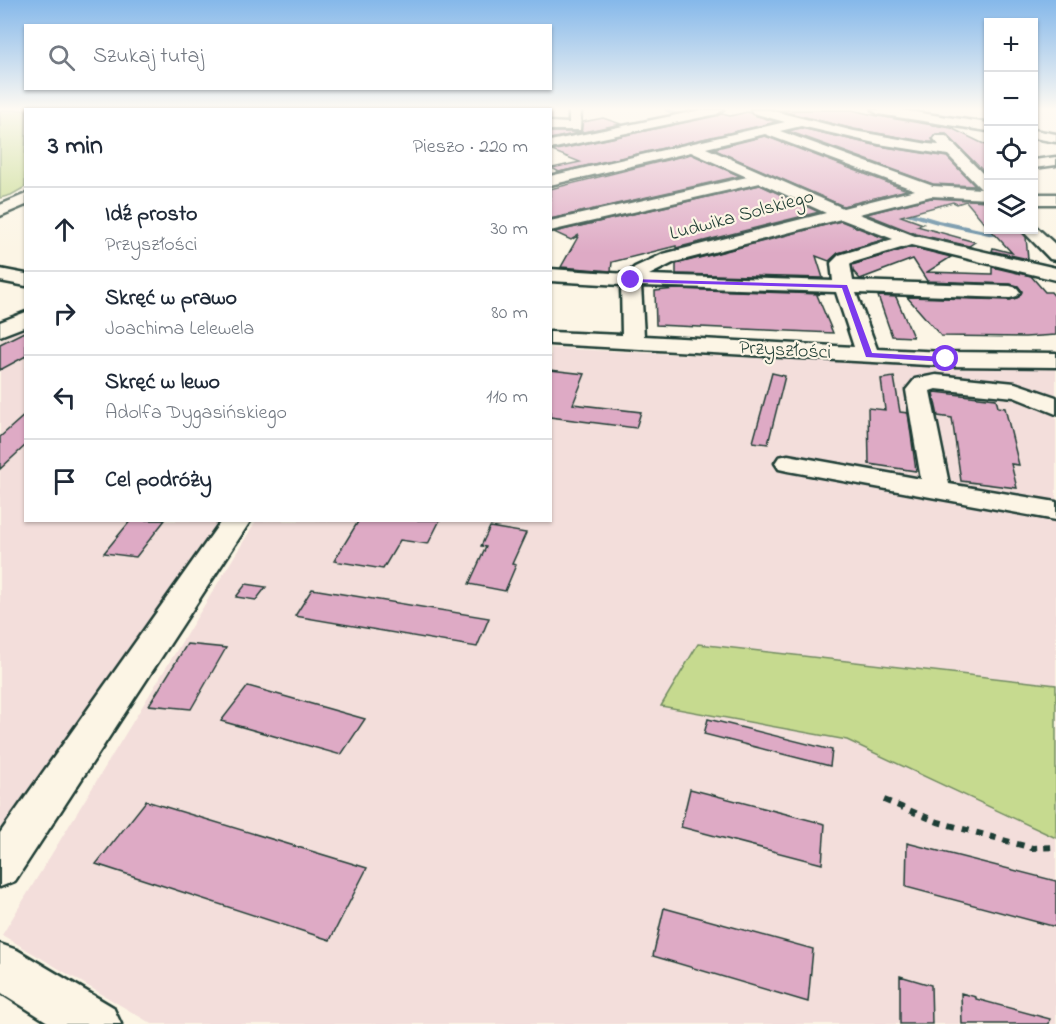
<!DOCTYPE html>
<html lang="pl">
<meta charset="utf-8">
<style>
:root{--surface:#fff;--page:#f6f6f7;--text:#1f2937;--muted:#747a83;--line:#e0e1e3}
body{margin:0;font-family:"Indie Flower",sans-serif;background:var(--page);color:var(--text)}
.controls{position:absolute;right:18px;top:18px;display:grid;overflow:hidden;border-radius:0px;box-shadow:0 2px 4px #0004}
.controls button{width:54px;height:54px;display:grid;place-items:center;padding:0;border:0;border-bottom:2px solid var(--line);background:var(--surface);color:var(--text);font:30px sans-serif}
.stop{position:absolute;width:18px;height:18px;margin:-14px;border:4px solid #7c3aed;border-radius:50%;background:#fff}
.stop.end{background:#7c3aed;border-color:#fff;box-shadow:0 2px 6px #0008}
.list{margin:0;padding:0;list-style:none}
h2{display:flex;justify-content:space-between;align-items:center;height:78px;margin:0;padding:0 24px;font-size:26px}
h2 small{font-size:20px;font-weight:400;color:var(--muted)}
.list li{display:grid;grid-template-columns:39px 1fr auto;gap:18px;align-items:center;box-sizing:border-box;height:84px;padding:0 24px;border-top:2px solid var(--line)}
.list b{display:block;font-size:22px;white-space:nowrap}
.list p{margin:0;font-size:20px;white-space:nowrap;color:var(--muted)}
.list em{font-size:20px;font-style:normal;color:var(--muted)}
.icon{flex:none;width:33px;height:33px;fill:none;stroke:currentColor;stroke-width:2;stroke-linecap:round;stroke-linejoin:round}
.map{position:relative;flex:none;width:1056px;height:1024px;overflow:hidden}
.search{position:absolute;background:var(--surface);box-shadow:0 2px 4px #0004;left:24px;top:24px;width:528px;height:66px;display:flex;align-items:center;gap:15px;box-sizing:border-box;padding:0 21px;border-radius:0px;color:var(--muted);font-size:22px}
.panel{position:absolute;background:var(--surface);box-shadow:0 2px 4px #0004;left:24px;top:108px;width:528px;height:414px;border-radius:0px}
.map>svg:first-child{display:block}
.built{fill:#f3dedb}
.green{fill:#c6da8f;stroke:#728c62;stroke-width:1.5}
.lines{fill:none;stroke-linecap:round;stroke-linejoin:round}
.stream-far1{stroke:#648ba2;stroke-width:3}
.stream{stroke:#648ba2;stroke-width:4}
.building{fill:#deaac5;stroke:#1f3d34;stroke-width:1.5}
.minor-casing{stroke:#1f3d34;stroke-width:5}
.path{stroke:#1f3d34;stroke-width:6;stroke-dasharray:7 7;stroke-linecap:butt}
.minor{fill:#fcf5e5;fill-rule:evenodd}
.route{fill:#7c3aed}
.labels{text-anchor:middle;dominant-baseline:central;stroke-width:4.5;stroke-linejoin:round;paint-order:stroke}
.far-street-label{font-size:20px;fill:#1f3d34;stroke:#fcf5e5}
</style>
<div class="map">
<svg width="1056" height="1024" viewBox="0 0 1056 1024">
<rect width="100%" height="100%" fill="#fcf5e5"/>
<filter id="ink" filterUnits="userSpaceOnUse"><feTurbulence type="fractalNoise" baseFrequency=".0167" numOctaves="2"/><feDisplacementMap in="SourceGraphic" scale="12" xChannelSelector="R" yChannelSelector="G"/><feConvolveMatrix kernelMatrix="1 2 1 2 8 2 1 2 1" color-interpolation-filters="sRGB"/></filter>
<g filter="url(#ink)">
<path class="built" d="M25,327L26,520L222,521L0,865V340Z
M551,348L839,362L1016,368L1056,365V685L698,644L661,706L847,740L1056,838V1024H152L2,935L256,521L550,520Z"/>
<path class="green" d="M0,110H26L25,187L11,195L0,198Z
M698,644L1056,685V838L847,740L661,706Z"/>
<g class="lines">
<path class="stream-far1" d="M666,110L679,115"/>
<path class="stream" d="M887,207L938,222L1003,236"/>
</g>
<path class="building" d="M777,110H852L878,116L951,128L988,146V176L946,134H936L932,139L934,142H928L854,129Z
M747,112L776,122L559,172L552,168L580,162L552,151L722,114L730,116Z
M603,118L621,124L550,139V132H580L583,122Z
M801,128L879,146L947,157L975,186L933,184L788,131Z
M765,136L907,190L843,206L713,149Z
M691,154L740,176L550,219V189Z
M760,185L819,212L676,248V246L612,262L611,271L561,267L579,235L571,240L554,232Z
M931,198L988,201V227L966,201L957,204L953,202L901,216L923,224L917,226L975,242L969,246L916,234L866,214Z
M841,221L886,239L838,253L829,261L816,256L823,278L676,274V264Z
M991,230H1020L1026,237L1028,259L992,251L993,248L1012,253Z
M911,247L951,257L927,272L992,274V267L1031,276L1045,292H1051L1056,298V335L1025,337L941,336L907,297L1010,300L1019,297L1022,291L1018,286L1010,284L927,281L913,259L860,279L853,271L852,265Z
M676,289L820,294L817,295L833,333L656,325L655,291Z
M878,296L896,297L913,337L892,336Z
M26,331V356L0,370V344Z
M550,370L585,374L573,404L641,412L636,428L550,417Z
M772,373L785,376L768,444L753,442Z
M894,377L900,412L908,413L916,471L869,464L868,408L885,410L881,379Z
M935,392L996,399L998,407L1005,408L1019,465L1011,464L1017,488L961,481L952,418L938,416L933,393Z
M26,414V445L0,469V437Z
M131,520H165L136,557L104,553Z
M359,520H440L428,544L400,540L383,569L334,561Z
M490,527L526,533L512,564L516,565L505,591L469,584L486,547L481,546Z
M246,584L266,587L256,600L236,597Z
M312,589L489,618L477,647L295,616Z
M187,644L226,648L191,709L149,705Z
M248,686L365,719L341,755L221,721Z
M708,719L832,750L830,766L704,734Z
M690,789L825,824L822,864L681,827Z
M146,801L367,868L330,940L96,864Z
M907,843L1056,881V927L906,887Z
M664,908L813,949L808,1002L653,956Z
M900,976L931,985L932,1024H900Z
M961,993L976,997V999L1050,1019L1049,1024H962Z"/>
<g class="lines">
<defs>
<path id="minor" d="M569,110H581L580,130H550V122L569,123Z
M701,110H723L717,114L550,149V141Z
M751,110H769L854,131L928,144L939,145L934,139L936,136H946L988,179V199L931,196L859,214L915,236L1056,268V280L911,245L851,263L850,264L853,281L1010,286L1017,288L1020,292L1017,296L1010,298L856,293L877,349L946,352L1056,353V367L946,366L550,344V332L622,335L621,285L550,281V269L627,274L635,267L663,254L826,213L760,183L550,231V221L747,177L691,152L550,185V176L785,122L753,113ZM801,126L879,144L948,155L981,189L933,186L780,131ZM765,134L915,190L843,208L706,148ZM841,219L893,239L839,255L831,263L833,281L649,275L675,262ZM641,286L836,292L854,347L644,336Z
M872,110H900L988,123V131L878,114Z
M1034,130L1056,134V142L1034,138Z
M1056,157V165L1034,168V160Z
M26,194V205L0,216V205Z
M1034,194H1056V204H1034Z
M1034,225L1056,245V260L1050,259L1022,230H1034Z
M0,269L26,274V286L0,281Z
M26,312V326L0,336V322Z
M936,375L1015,383L1056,397V414L1014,397L936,389L930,391L949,484L1056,502V520L788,471L779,469L775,463L779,457L788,455L921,479L906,390L915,379Z
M222,520H251L15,881L0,887V833Z
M0,944L17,950L113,1007L121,1024H51L0,992Z"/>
</defs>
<use href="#minor" class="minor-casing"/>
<path class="path" d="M884,800L938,822L1032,848L1056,847"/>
<use href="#minor" class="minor"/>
</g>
</g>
<linearGradient id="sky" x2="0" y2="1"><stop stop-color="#85b8ea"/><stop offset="0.43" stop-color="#fefaf3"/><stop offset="1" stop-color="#fefaf3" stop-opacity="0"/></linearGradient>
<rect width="1056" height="253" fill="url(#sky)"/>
<path class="route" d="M629,279L847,285L872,353L946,357L949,359L946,362L866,357L842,288L631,282Z"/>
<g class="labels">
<g class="far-street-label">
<text transform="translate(742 216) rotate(-15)">Ludwika Solskiego</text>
<text transform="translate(785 351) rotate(3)">Przyszłości</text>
</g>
</g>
</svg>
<div class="controls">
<button>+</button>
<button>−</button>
<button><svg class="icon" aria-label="locate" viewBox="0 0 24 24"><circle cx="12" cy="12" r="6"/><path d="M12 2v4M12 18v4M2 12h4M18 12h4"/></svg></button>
<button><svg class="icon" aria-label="layers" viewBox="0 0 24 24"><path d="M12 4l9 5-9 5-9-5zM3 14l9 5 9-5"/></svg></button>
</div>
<div class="stop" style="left:946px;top:359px"></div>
<div class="stop end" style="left:631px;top:280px"></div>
<div class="search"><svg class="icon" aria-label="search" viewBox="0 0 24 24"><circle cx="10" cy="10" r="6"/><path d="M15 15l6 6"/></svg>Szukaj tutaj</div>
<section class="panel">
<h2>3 min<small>Pieszo · 220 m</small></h2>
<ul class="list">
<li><svg class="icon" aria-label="ahead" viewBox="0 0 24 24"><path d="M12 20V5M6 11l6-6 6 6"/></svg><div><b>Idź prosto</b><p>Przyszłości</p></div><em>30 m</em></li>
<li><svg class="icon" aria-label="right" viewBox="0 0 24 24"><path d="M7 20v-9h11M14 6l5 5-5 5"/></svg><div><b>Skręć w prawo</b><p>Joachima Lelewela</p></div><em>80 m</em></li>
<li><svg class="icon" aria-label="left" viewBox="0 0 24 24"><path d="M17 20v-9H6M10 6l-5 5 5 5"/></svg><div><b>Skręć w lewo</b><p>Adolfa Dygasińskiego</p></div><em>110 m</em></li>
<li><svg class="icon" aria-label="arrive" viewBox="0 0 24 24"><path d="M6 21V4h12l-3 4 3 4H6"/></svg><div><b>Cel podróży</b></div></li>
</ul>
</section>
</div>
